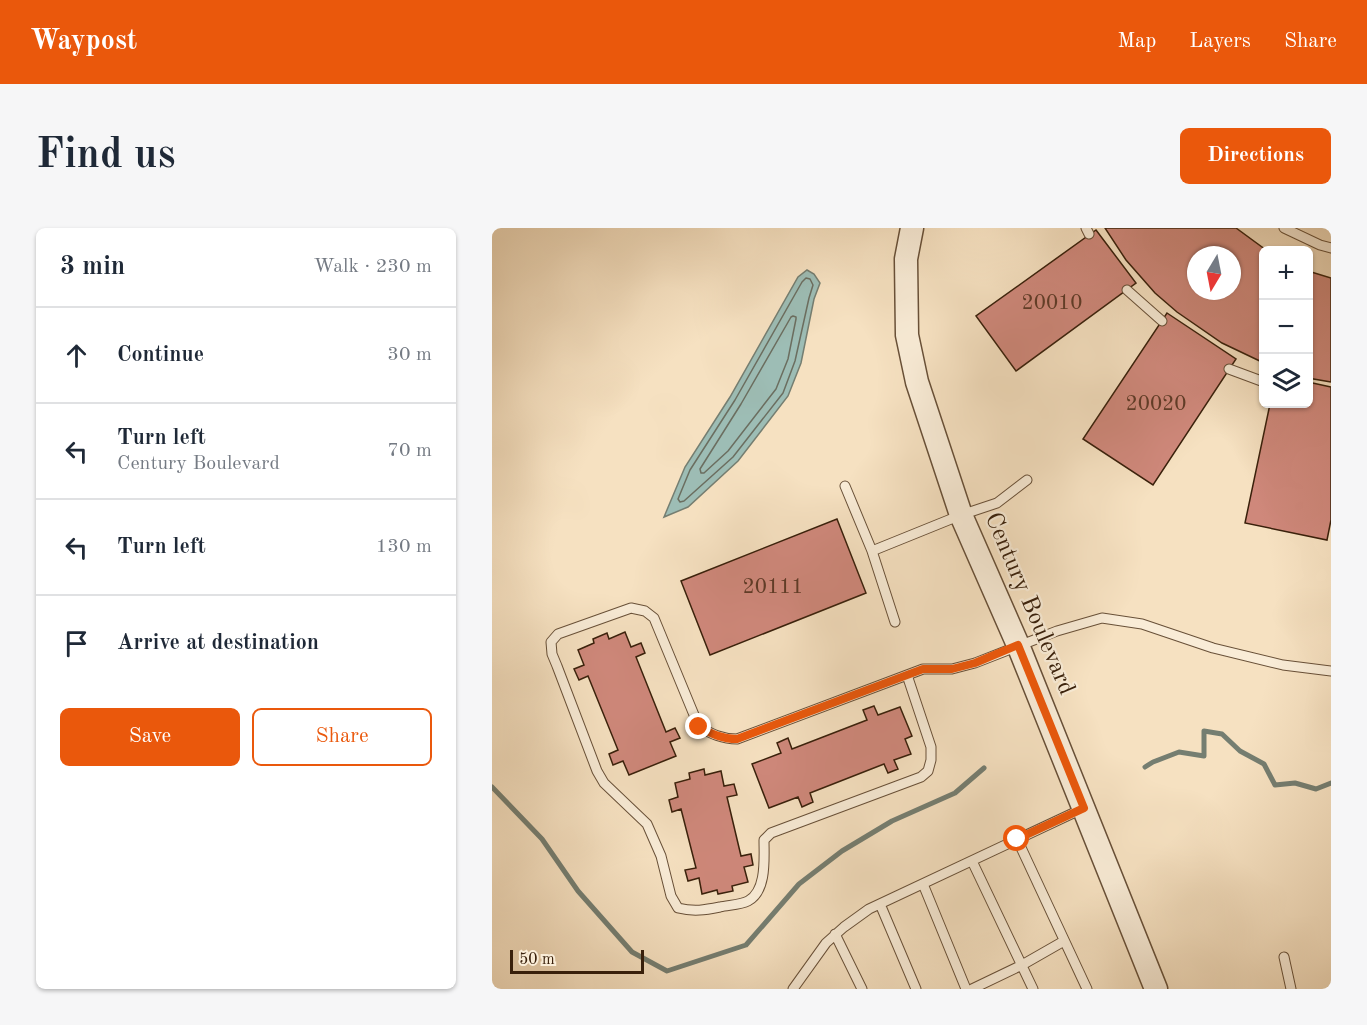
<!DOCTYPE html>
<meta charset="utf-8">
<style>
:root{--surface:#fff;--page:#f6f6f7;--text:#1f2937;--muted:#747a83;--line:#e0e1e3;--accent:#ea580c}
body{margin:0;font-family:"Old Standard TT",serif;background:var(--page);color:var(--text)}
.controls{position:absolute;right:18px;top:18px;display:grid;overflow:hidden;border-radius:9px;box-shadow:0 2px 4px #0004}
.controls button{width:54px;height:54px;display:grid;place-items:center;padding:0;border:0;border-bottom:2px solid var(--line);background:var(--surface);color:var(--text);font:30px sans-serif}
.compass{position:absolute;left:695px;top:18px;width:54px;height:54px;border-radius:50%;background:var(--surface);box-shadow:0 2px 4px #0004;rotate:190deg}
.scale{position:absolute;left:18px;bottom:15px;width:134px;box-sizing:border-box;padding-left:6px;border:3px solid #39200b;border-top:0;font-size:16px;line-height:21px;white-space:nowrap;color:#39200b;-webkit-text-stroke:4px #f9ecd7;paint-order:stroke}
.stop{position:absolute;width:18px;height:18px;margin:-14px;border:4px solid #ea580c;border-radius:50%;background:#fff}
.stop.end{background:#ea580c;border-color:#fff;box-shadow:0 2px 6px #0008}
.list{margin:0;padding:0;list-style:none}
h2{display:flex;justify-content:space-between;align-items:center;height:78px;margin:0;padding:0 24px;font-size:26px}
h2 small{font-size:20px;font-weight:400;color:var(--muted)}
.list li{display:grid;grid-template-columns:39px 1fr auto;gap:18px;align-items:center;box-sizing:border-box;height:96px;padding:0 24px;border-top:2px solid var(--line)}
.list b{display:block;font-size:22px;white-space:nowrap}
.list p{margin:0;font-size:20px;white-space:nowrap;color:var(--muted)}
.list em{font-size:20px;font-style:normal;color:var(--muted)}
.actions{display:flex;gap:12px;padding:18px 24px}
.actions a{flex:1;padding:14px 0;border:2px solid var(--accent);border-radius:9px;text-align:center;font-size:21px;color:var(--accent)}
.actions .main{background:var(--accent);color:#fff}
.icon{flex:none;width:33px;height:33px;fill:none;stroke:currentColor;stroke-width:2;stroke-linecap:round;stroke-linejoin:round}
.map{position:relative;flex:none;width:839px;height:761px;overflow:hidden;border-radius:9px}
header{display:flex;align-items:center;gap:36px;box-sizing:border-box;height:84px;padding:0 30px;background:var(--accent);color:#fff}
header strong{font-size:28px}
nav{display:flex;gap:33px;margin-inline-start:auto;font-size:21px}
.intro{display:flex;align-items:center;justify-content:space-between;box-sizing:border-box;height:144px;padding:0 36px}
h1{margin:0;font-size:42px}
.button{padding:15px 27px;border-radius:9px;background:var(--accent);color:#fff;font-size:21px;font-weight:700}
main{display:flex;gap:36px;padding:0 36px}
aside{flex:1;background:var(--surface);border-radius:9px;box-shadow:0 2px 4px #0004}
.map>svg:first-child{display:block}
.water{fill:#9dbdb5;stroke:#757e71;stroke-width:1.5}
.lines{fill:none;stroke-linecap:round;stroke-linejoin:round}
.shore{stroke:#6b6e60;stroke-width:1.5}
.stream{stroke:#757e71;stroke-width:5}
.building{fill:#cf887b;stroke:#39200b;stroke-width:1.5;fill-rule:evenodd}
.service-casing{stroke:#685038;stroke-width:11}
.tertiary-casing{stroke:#685038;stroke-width:25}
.service{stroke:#f9ecd7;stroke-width:9}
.tertiary{stroke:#f9ecd7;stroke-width:22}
.route{stroke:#ea580c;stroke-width:8}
.labels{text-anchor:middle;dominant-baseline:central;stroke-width:4.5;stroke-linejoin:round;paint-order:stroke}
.number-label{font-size:21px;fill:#5e3a27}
.street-label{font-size:24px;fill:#39200b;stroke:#f9ecd7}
</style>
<header>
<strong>Waypost</strong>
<nav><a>Map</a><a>Layers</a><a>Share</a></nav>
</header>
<div class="intro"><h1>Find us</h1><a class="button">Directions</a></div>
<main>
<aside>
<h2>3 min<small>Walk · 230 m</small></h2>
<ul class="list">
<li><svg class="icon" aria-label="ahead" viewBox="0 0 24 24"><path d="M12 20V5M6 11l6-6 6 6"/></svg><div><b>Continue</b></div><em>30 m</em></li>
<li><svg class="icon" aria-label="left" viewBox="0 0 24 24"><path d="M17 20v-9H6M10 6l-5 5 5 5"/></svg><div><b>Turn left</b><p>Century Boulevard</p></div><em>70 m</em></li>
<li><svg class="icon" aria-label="left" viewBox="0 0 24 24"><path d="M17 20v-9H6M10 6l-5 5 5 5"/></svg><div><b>Turn left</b></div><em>130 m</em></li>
<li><svg class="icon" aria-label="arrive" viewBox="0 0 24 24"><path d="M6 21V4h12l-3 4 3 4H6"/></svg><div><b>Arrive at destination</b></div></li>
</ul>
<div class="actions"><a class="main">Save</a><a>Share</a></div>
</aside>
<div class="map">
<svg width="839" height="761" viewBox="0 0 839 761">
<rect width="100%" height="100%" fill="#f6e1c1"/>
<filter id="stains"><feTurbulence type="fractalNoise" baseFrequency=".00333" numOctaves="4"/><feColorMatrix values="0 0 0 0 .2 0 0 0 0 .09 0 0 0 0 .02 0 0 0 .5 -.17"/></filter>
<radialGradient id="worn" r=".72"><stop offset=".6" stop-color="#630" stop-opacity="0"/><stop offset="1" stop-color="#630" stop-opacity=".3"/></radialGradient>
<path class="water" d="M315,42L322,46L328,55L322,71L309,135L296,168L246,233L196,279L172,289L193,239L238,169L306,49Z"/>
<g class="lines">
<path class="shore" d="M314,50L318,51L321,57L317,70L303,133L291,165L241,229L192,273L188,274L186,271L198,242L243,172L310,54Z
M301,88L304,89V91L296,131L284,161L236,223L212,245H209L208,241L249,176L299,89Z"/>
<path class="stream" d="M653,539L661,534L687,524L712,528V503L730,506L748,523L772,536L783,557L803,555L824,561L839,555
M0,559L50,611L86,663L140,724L175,743L254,717L307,656L350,623L400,593L463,565L492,540"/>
</g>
<path class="building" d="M613,0H744L774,22H772V135L730,115L685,84L663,65L634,32ZM704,27H740V63H704Z
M604,2L644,55L524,143L484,88Z
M816,43L839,50V154L816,150Z
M675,85L744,131L661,257L591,211Z
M816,154L839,159V292L835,312L753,295L778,176H816Z
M345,291L374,365L218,427L189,353Z
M133,404L139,419L149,415L153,425L144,429L174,504L183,500L188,510L178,514L184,528L137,547L131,533L121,537L117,526L126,522L96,448L87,452L82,441L92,437L86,422L102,415L101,411L115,405L117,411Z
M382,478L386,487L408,479L420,508L413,511L419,526L402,532L406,541L396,545L392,536L318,565L321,574L310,579L306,569L277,580L260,536L289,525L285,515L296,510L300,521L375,492L371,482Z
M212,541L213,547L229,543L232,558L242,556L245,567L235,569L249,628L259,626L261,637L252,639L256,654L240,658L241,663L226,666L225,662L210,666L207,650L196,653L193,642L204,640L189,581L180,584L177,572L186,569L183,555L198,551L197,545Z"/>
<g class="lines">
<defs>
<path id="service" d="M594,0L597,6
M792,0L828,17L839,20
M635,62L670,93
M737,141L772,154
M353,258L380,323L403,394
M380,323L469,287L505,275L535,252
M415,447L439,519V532L436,543L429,549L279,605L272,612C272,630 275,663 256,673C248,677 236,677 228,679C213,682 202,684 186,680L179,668L169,628L155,596L112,555L105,543L65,438L60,426L59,414L66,406L139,380L153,383L162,390L207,499C220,506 230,511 245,511L431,441H460L483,435L565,403L610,390L650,396L721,420L791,437L839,443
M525,611L595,761
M480,633L541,761
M431,656L474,761
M388,676L424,761
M343,706L370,761
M792,729L799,761
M301,761L334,715L352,699L377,681L592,580
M480,761L530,737L572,713"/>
<path id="tertiary" d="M420,0L414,31L415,107L425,154L469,287L526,417L664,761"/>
</defs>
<use href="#service" class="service-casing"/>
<use href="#tertiary" class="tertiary-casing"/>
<use href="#service" class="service"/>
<use href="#tertiary" class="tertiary"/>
</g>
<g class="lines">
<path class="route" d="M207,499C220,506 230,511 245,511L431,441H460L483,435L526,417L592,580L525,611"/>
</g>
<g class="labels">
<g class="number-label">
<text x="560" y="75">20010</text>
<text x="664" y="176">20020</text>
<text x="281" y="359">20111</text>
</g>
<g class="street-label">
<text transform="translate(537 376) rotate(67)">Century Boulevard</text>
</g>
</g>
<rect width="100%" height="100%" filter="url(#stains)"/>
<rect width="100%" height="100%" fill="url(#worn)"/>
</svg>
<div class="controls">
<button>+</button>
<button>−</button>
<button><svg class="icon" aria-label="layers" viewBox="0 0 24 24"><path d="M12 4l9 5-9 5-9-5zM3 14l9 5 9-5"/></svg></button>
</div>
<svg class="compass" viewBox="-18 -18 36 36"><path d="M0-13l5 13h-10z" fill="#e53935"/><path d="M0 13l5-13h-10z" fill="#747a83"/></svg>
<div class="scale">50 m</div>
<div class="stop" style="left:525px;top:611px"></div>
<div class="stop end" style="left:207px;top:499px"></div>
</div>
</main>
